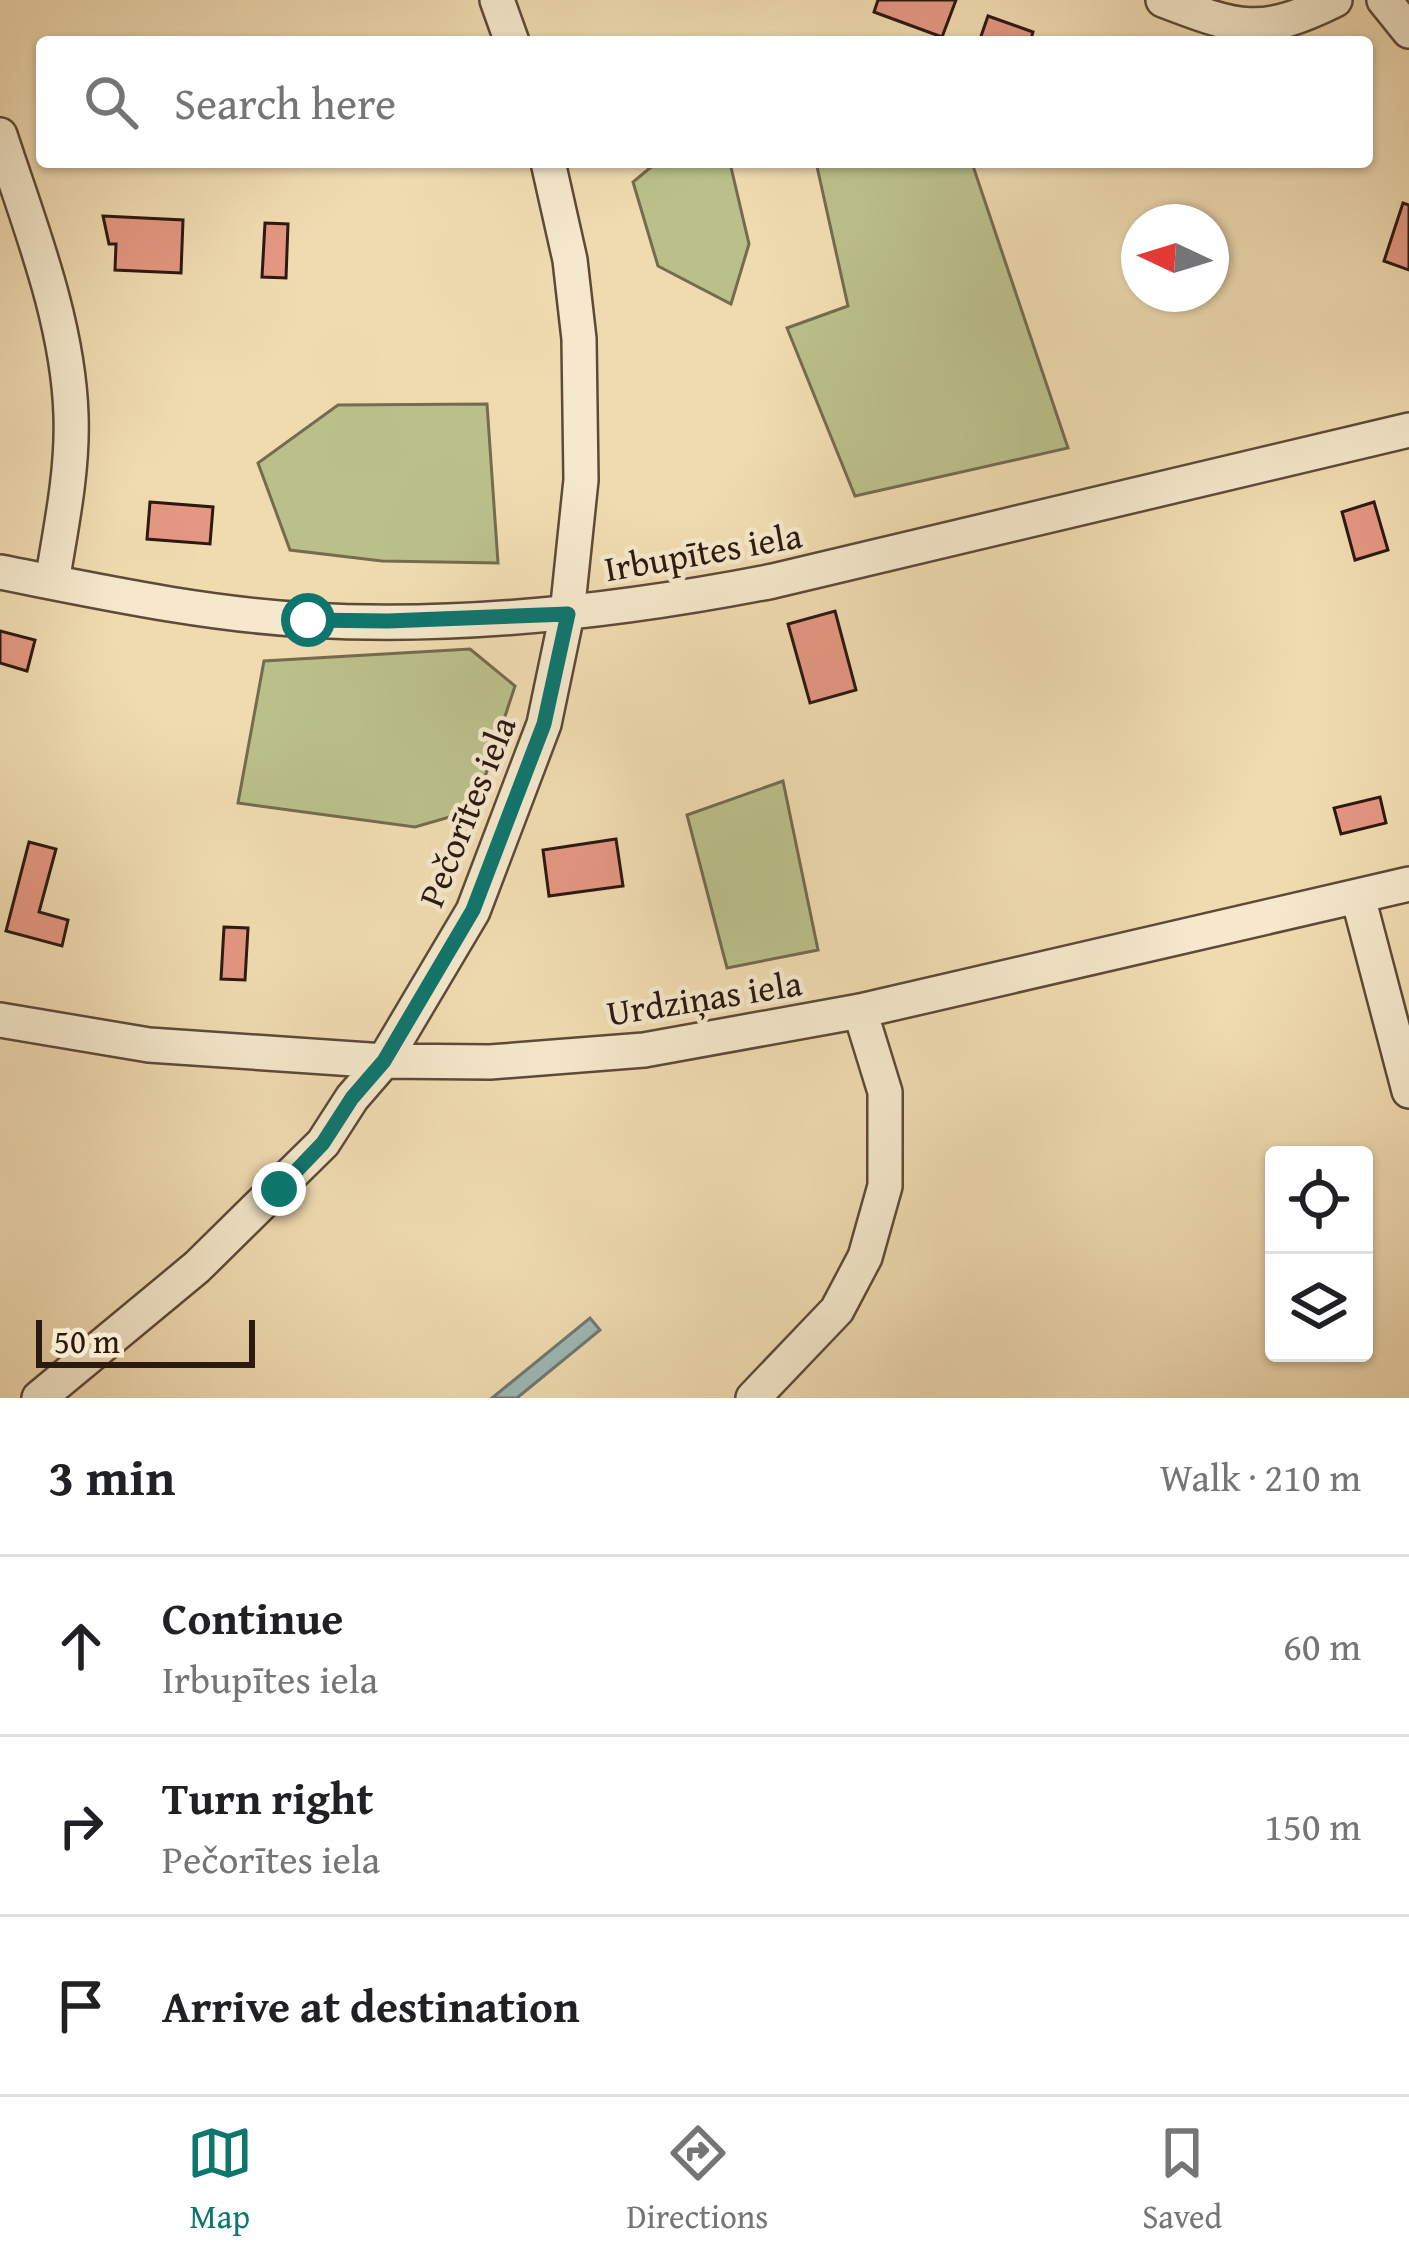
<!DOCTYPE html>
<meta charset="utf-8">
<style>
:root{--surface:#fff;--page:#f2f2f2;--text:#202124;--muted:#757577;--line:#e0e0e0;--accent:#0f766e}
body{margin:0;font-family:"Gentium Book Plus",serif;background:var(--page);color:var(--text)}
.controls{position:absolute;right:36px;bottom:36px;display:grid;overflow:hidden;border-radius:12px;box-shadow:0 3px 9px #0004}
.controls button{width:108px;height:108px;display:grid;place-items:center;padding:0;border:0;border-bottom:3px solid var(--line);background:var(--surface);color:var(--text);font:60px sans-serif}
.compass{position:absolute;left:1121px;top:204px;width:108px;height:108px;border-radius:50%;background:var(--surface);box-shadow:0 3px 9px #0004;rotate:274deg}
.scale{position:absolute;left:36px;bottom:30px;width:219px;box-sizing:border-box;padding-left:12px;border:6px solid #2c1910;border-top:0;font-size:33px;line-height:42px;white-space:nowrap;color:#2c1910;-webkit-text-stroke:9px #f5e8cc;paint-order:stroke}
.stop{position:absolute;width:36px;height:36px;margin:-27px;border:9px solid #0f766e;border-radius:50%;background:#fff}
.stop.end{background:#0f766e;border-color:#fff;box-shadow:0 3px 12px #0008}
.list{margin:0;padding:0;list-style:none}
h2{display:flex;justify-content:space-between;align-items:center;height:156px;margin:0;padding:0 48px;font-size:51px}
h2 small{font-size:39px;font-weight:400;color:var(--muted)}
.list li{display:grid;grid-template-columns:78px 1fr auto;gap:36px;align-items:center;box-sizing:border-box;height:180px;padding:0 48px;border-top:3px solid var(--line)}
.list b{display:block;font-size:45px;white-space:nowrap}
.list p{margin:0;font-size:39px;white-space:nowrap;color:var(--muted)}
.list em{font-size:39px;font-style:normal;color:var(--muted)}
.icon{flex:none;width:66px;height:66px;fill:none;stroke:currentColor;stroke-width:2;stroke-linecap:round;stroke-linejoin:round}
.map{position:relative;flex:none;width:1409px;height:1398px;overflow:hidden}
.search{position:absolute;background:var(--surface);box-shadow:0 3px 9px #0004;left:36px;right:36px;top:36px;height:132px;display:flex;align-items:center;gap:30px;box-sizing:border-box;padding:0 42px;border-radius:12px;color:var(--muted);font-size:45px}
.sheet{height:696px;background:var(--surface)}
nav{display:flex;justify-content:space-around;align-items:center;box-sizing:border-box;height:168px;border-top:3px solid var(--line);background:var(--surface);font-size:33px;color:var(--muted)}
nav a{display:grid;justify-items:center;gap:6px}
nav .on{color:var(--accent)}
.map>svg:first-child{display:block}
.green{fill:#bbc08b;stroke:#746c4e;stroke-width:3}
.water{fill:#9db9b5;stroke:#707973;stroke-width:3}
.building{fill:#e49782;stroke:#2c1910;stroke-width:3}
.lines{fill:none;stroke-linecap:round;stroke-linejoin:round}
.minor-casing{stroke:#5d4a38;stroke-width:38}
.minor{stroke:#f5e8cc;stroke-width:33}
.route{stroke:#0f766e;stroke-width:15}
.labels{text-anchor:middle;dominant-baseline:central;stroke-width:9;stroke-linejoin:round;paint-order:stroke}
.street-label{font-size:36px;fill:#2c1910;stroke:#f5e8cc}
</style>
<div class="map">
<svg width="1409" height="1398" viewBox="0 0 1409 1398">
<rect width="100%" height="100%" fill="#f0dbb1"/>
<filter id="stains"><feTurbulence type="fractalNoise" baseFrequency=".00167" numOctaves="4"/><feColorMatrix values="0 0 0 0 .2 0 0 0 0 .09 0 0 0 0 .02 0 0 0 .5 -.17"/></filter>
<radialGradient id="worn" r=".72"><stop offset=".6" stop-color="#630" stop-opacity="0"/><stop offset="1" stop-color="#630" stop-opacity=".3"/></radialGradient>
<path class="green" d="M657,162L730,163L749,244L731,304L658,266L633,182Z
M816,162L972,163L1068,448L855,496L787,328L848,306Z
M487,404L498,563L382,561L290,550L258,463L338,405Z
M470,649L515,686L474,810L415,827L238,803L264,661Z
M783,781L818,950L727,968L687,815Z"/>
<path class="water" d="M590,1318L600,1330L517,1398H492Z"/>
<path class="building" d="M878,0H956L942,37L874,12Z
M988,16L1033,32L1030,42H979Z
M1403,203L1409,205V270L1384,261Z
M103,216L183,220L181,273L115,270L116,244H109Z
M265,223L288,224L286,278L262,277Z
M150,502L213,507L210,544L147,539Z
M1374,502L1388,550L1355,560L1342,512Z
M835,611L856,690L810,703L788,624Z
M0,631L35,640L27,671L0,663Z
M1380,797L1386,823L1341,834L1334,808Z
M616,839L623,886L549,896L543,850Z
M29,842L56,849L39,912L68,920L62,946L6,931Z
M224,927L248,928L245,980L221,979Z"/>
<g class="lines">
<defs>
<path id="minor" d="M497,0L512,42
M1163,0C1239,29 1260,37 1335,0
M1384,0L1409,31
M0,135C29,224 68,320 71,415C73,471 61,527 52,582
M0,572C102,592 203,614 308,620C464,629 620,611 773,581L1409,430
M1358,897L1409,1091
M0,1020L149,1045L384,1061L490,1062L644,1050L860,1011L1409,884
M39,1398L197,1267L323,1143L352,1098L384,1061L473,911L544,724L567,614L581,480L579,339L570,260L548,162
M753,1398L837,1310L865,1257L885,1186V1092L860,1011"/>
</defs>
<use href="#minor" class="minor-casing"/>
<use href="#minor" class="minor"/>
</g>
<g class="lines">
<path class="route" d="M279,1189L323,1143L352,1098L384,1061L473,910L544,724L568,614L388,621L308,620"/>
</g>
<g class="labels">
<g class="street-label">
<text transform="translate(703 551) rotate(-10)">Irbupītes iela</text>
<text transform="translate(466 811) rotate(-68)">Pečorītes iela</text>
<text transform="translate(704 997) rotate(-9)">Urdziņas iela</text>
</g>
</g>
<rect width="100%" height="100%" filter="url(#stains)"/>
<rect width="100%" height="100%" fill="url(#worn)"/>
</svg>
<div class="controls">
<button><svg class="icon" aria-label="locate" viewBox="0 0 24 24"><circle cx="12" cy="12" r="6"/><path d="M12 2v4M12 18v4M2 12h4M18 12h4"/></svg></button>
<button><svg class="icon" aria-label="layers" viewBox="0 0 24 24"><path d="M12 4l9 5-9 5-9-5zM3 14l9 5 9-5"/></svg></button>
</div>
<svg class="compass" viewBox="-18 -18 36 36"><path d="M0-13l5 13h-10z" fill="#e53935"/><path d="M0 13l5-13h-10z" fill="#757577"/></svg>
<div class="scale">50 m</div>
<div class="stop" style="left:308px;top:620px"></div>
<div class="stop end" style="left:279px;top:1189px"></div>
<div class="search"><svg class="icon" aria-label="search" viewBox="0 0 24 24"><circle cx="10" cy="10" r="6"/><path d="M15 15l6 6"/></svg>Search here</div>
</div>
<section class="sheet">
<h2>3 min<small>Walk · 210 m</small></h2>
<ul class="list">
<li><svg class="icon" aria-label="ahead" viewBox="0 0 24 24"><path d="M12 20V5M6 11l6-6 6 6"/></svg><div><b>Continue</b><p>Irbupītes iela</p></div><em>60 m</em></li>
<li><svg class="icon" aria-label="right" viewBox="0 0 24 24"><path d="M7 20v-9h11M14 6l5 5-5 5"/></svg><div><b>Turn right</b><p>Pečorītes iela</p></div><em>150 m</em></li>
<li><svg class="icon" aria-label="arrive" viewBox="0 0 24 24"><path d="M6 21V4h12l-3 4 3 4H6"/></svg><div><b>Arrive at destination</b></div></li>
</ul>
</section>
<nav>
<a class="on"><svg class="icon" aria-label="map" viewBox="0 0 24 24"><path d="M3 6l6-2 6 2 6-2v14l-6 2-6-2-6 2zM9 4v14M15 6v14"/></svg>Map</a>
<a><svg class="icon" aria-label="directions" viewBox="0 0 24 24"><path d="M12 3l9 9-9 9-9-9zM9 14v-3h6M13 9l2 2-2 2"/></svg>Directions</a>
<a><svg class="icon" aria-label="saved" viewBox="0 0 24 24"><path d="M7 4h10v16l-5-4-5 4z"/></svg>Saved</a>
</nav>
